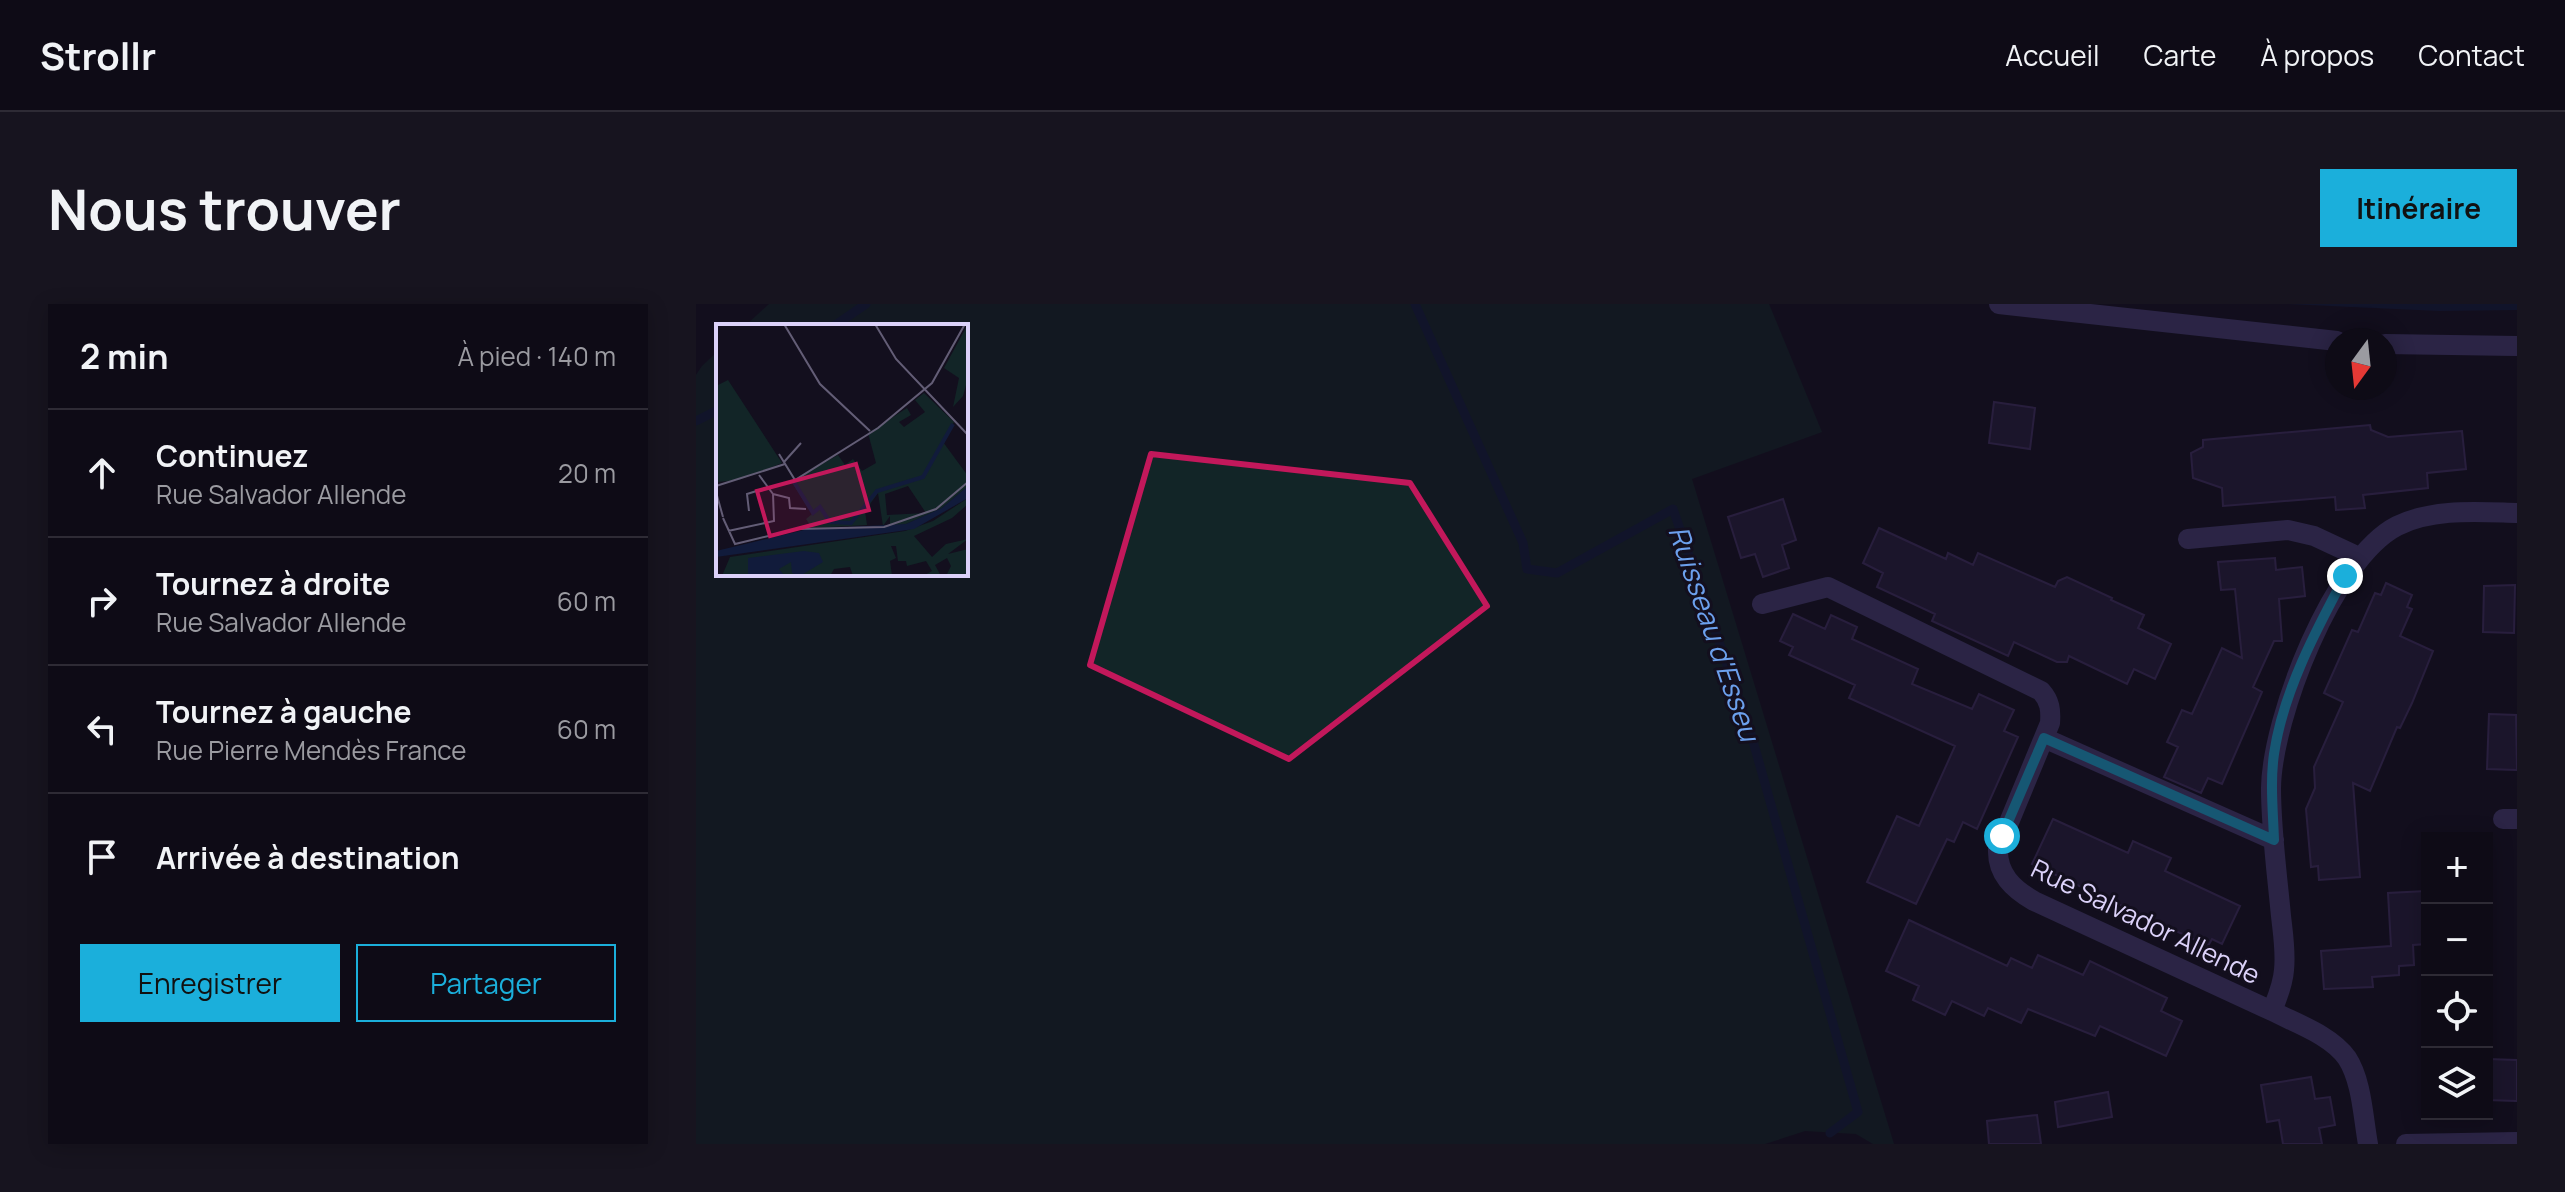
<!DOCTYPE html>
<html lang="fr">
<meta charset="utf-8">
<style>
:root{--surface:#0e0b16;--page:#17141f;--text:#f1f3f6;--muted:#9b9ba1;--line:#2e2b35;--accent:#1bafdb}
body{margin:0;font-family:Manrope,sans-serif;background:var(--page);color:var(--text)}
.controls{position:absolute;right:24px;bottom:24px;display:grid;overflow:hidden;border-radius:0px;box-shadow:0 4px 20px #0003}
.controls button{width:72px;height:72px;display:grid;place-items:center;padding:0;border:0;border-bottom:2px solid var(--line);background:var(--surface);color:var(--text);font:40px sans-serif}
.compass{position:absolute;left:1629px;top:24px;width:72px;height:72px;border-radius:50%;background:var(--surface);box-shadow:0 4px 20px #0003;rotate:195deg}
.stop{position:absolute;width:24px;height:24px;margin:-18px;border:6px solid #1bafdb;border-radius:50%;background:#fff}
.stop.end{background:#1bafdb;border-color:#fff;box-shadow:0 2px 8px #0008}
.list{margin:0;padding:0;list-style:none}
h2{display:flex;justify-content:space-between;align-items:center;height:104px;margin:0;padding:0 32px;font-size:34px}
h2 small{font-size:26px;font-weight:400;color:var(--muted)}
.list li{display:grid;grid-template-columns:52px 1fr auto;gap:24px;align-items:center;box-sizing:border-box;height:128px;padding:0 32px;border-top:2px solid var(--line)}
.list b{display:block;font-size:30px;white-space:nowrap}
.list p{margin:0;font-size:26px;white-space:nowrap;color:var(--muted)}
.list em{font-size:26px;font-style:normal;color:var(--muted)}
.actions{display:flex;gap:16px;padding:24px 32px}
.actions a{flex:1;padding:18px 0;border:2px solid var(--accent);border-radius:0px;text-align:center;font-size:28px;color:var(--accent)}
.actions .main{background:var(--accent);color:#111}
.icon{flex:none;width:44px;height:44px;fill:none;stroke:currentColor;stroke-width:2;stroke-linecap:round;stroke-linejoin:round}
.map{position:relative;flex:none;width:1821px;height:840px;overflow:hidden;border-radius:0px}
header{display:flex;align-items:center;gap:48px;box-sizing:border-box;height:112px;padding:0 40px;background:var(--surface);border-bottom:2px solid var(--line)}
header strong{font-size:38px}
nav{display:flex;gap:44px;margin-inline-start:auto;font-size:28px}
.intro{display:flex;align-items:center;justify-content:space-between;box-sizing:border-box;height:192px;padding:0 48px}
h1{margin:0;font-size:56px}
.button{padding:20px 36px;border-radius:0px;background:var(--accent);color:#111;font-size:28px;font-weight:700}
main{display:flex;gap:48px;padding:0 48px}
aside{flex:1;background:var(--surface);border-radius:0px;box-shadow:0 4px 20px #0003}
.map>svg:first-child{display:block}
.green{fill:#122527}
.water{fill:#111b3b}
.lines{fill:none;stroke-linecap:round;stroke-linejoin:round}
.stream{stroke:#111b3b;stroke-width:9}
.building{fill:#271d3c;stroke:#433265;stroke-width:2}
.minor{stroke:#493f77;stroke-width:20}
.route{stroke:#1bafdb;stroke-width:10}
.marked{fill:none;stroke:#c2185b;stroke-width:6;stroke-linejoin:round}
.labels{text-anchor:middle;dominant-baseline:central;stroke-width:6;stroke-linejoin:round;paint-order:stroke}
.street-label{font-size:26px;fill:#dbd1f9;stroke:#130f1e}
.water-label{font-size:28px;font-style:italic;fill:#6ca0ed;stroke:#130f1e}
.inset-river{fill:none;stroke:#111b3b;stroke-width:4}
.inset-road{fill:none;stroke:#635d76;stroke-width:2}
.view{fill:#c2185b;fill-opacity:0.15;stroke:#c2185b;stroke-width:4}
.inset-edge{fill:none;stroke:#dbd1f9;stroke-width:4}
</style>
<header>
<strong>Strollr</strong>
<nav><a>Accueil</a><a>Carte</a><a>À propos</a><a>Contact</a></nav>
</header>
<div class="intro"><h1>Nous trouver</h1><a class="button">Itinéraire</a></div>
<main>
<aside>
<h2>2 min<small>À pied · 140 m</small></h2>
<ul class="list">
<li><svg class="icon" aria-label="ahead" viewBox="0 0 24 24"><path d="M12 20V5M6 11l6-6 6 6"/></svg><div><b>Continuez</b><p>Rue Salvador Allende</p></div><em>20 m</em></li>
<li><svg class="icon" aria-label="right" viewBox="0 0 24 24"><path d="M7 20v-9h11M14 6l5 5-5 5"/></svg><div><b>Tournez à droite</b><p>Rue Salvador Allende</p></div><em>60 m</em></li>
<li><svg class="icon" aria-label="left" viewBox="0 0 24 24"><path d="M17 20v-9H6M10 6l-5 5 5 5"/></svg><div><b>Tournez à gauche</b><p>Rue Pierre Mendès France</p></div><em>60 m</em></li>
<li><svg class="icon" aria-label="arrive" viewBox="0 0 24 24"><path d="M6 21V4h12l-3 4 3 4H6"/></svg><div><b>Arrivée à destination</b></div></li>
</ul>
<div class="actions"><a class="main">Enregistrer</a><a>Partager</a></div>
</aside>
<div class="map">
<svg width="1821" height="840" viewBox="0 0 1821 840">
<rect width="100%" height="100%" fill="#130f1e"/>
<path class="green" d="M73,0H1073L1126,128L996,175L1198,840H1177L1160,830L1109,827L1069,840H0V71L6,62L22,47V270H270V22H49Z"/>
<path class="water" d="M1592,0H1821V6L1743,7Z"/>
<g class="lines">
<path class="stream" d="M719,0L827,239L831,265L861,269L977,205L1055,430L1162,808L1134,829
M138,22L170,0
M0,117L22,106"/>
</g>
<path class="building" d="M1298,98L1339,104L1334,145L1293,139Z
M1674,121L1675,126L1692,133L1766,127L1770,165L1731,169L1732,184L1667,191L1669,204L1640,206L1639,193L1527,202L1526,184L1497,174L1495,149L1507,143V136Z
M1087,195L1100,236L1086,241L1093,264L1067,273L1059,250L1045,254L1032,213Z
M1183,224L1250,255L1252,249L1277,261L1282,249L1359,283L1362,277L1371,273L1416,294L1415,296L1448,311L1442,324L1475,340L1459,375L1438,365L1431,380L1373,352L1371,358H1361L1318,338L1312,352L1236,317L1239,310L1181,283L1187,269L1167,259Z
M1579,254L1580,266L1606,263L1609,292L1583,295L1586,337H1578L1557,383L1566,388L1526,480L1512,474L1505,489L1468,473L1482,443L1471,438L1486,406L1496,410L1526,344L1546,354L1539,285L1525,286L1522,258Z
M1690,279L1716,291L1711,303L1716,305L1704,332L1737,347L1716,399L1704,424L1701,423L1674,487L1657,479L1664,573L1623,576L1622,562L1615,563L1610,505L1619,484L1618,463L1647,398L1628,389L1656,326L1662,328L1679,289L1685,291Z
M1819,281L1818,329L1787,328L1788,282Z
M1097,310L1129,325L1135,311L1161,323L1156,335L1222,365L1216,380L1276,405L1283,390L1318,406L1308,427L1322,433L1281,525L1267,518L1258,538L1251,535L1220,600L1171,578L1201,512L1223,522L1259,442L1153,394L1159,381L1093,351L1097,343L1084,337Z
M1793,410L1820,411L1821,466L1791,465Z
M1357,515L1432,549L1437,537L1475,554L1469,567L1544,602L1526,640L1516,635L1512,642L1336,560Z
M1730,587L1731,640L1717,641L1718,661L1703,662V671L1676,673L1677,683L1628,685L1625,647L1695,642L1692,589Z
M1213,616L1311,662L1315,654L1336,664L1342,651L1387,671L1394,657L1471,694L1465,707L1486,717L1470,752L1404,722L1399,732L1332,705L1325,719L1292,704L1288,712L1256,697L1249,711L1217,696L1223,682L1190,667Z
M1791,755L1821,756V797L1791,796Z
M1615,773L1619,795L1634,793L1639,821L1623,824L1626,840H1587L1583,816L1571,818L1565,781Z
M1412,788L1416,813L1362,823L1359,798Z
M1341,811L1345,840H1293L1291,817Z"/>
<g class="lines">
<path class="minor" d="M1303,0L1641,37
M1689,40L1821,42
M1492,235L1592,226L1618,232L1663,253
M1066,300L1132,283L1345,387C1354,397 1355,406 1354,419L1302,545C1301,570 1317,585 1338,597L1576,707
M1348,434L1578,536
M1807,515H1821
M1672,840C1667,813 1666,777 1651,754C1635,731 1599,719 1576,707C1581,694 1587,681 1588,666C1590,648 1587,630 1585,612C1581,569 1575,526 1575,484C1576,414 1637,255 1701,222C1737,204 1782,208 1821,209
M1710,840L1821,838"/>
</g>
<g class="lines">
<path class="route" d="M1306,532L1348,434L1578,536C1577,507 1574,478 1578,450C1587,388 1620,326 1649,272"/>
</g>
<path d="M0 0H1821V840H0ZM455,150L714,179L791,302L593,455L394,361Z" fill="#130f1e" fill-opacity=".55" fill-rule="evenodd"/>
<path class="marked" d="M455,150L714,179L791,302L593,455L394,361Z"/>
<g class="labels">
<g class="street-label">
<text transform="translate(1450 617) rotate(26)">Rue Salvador Allende</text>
</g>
<g class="water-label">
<text transform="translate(1019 329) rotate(71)">Ruisseau d'Esseu</text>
</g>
</g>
<g transform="translate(20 20)">
<rect width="252" height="252" fill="#130f1e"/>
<path d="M252,0V54L247,72L237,83L243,54L228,44ZM12,56L66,139L23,156L1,158L0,62ZM208,69L238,98L227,118L252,152V162L226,184L190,200L174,203V192L167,202L162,169L149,187L151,201L96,204L90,195L96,190L75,157L122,131L129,141L137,135L146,147L160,139L152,109L191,84L195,91L183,98L188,103L209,88L199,76ZM192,162L210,189L171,191L169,170ZM252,174V180L236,194L198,212L216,233L230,220L252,215L232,230L252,225V252H230L235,242L231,234L219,241L225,252H207L216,247L210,237L191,242L190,237H182L180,222H175L180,234L174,237L176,252H137L134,243L118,245L114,252H6L14,233L189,207L217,197Z" fill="#122527" fill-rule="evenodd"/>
<path d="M252,162V174L198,205L0,233V227L92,205L190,200L226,184ZM88,227L103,229L107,238L84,252L76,249L75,238L63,245L69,252H32V234Z" fill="#111b3b"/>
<path class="inset-river" d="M78,158L97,189L104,183L114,198L135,199L161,167L207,153L237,100"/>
<path class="inset-road" d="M68,0L104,60L154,107M159,0L180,35L252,111M63,130L79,156L162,104L216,59L249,0M68,138L85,119M0,162L69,140M0,168L7,193M57,170L73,174L74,184L90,185M33,187L31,170L50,164M7,194L19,220L82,205L168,203L220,185L252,158M12,207L58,197L57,170L43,151"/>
<path class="view" d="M140,140L153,186L54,212L41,167Z"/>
<rect width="252" height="252" class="inset-edge"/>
</g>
</svg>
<div class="controls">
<button>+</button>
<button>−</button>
<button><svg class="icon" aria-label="locate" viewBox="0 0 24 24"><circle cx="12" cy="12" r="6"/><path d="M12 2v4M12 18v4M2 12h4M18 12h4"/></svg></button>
<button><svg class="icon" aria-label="layers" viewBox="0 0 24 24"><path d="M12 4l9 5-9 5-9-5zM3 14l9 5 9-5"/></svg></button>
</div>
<svg class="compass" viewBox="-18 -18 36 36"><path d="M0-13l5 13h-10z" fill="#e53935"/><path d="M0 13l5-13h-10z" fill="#9b9ba1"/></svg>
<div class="stop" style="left:1306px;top:532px"></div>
<div class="stop end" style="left:1649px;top:272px"></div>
</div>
</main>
